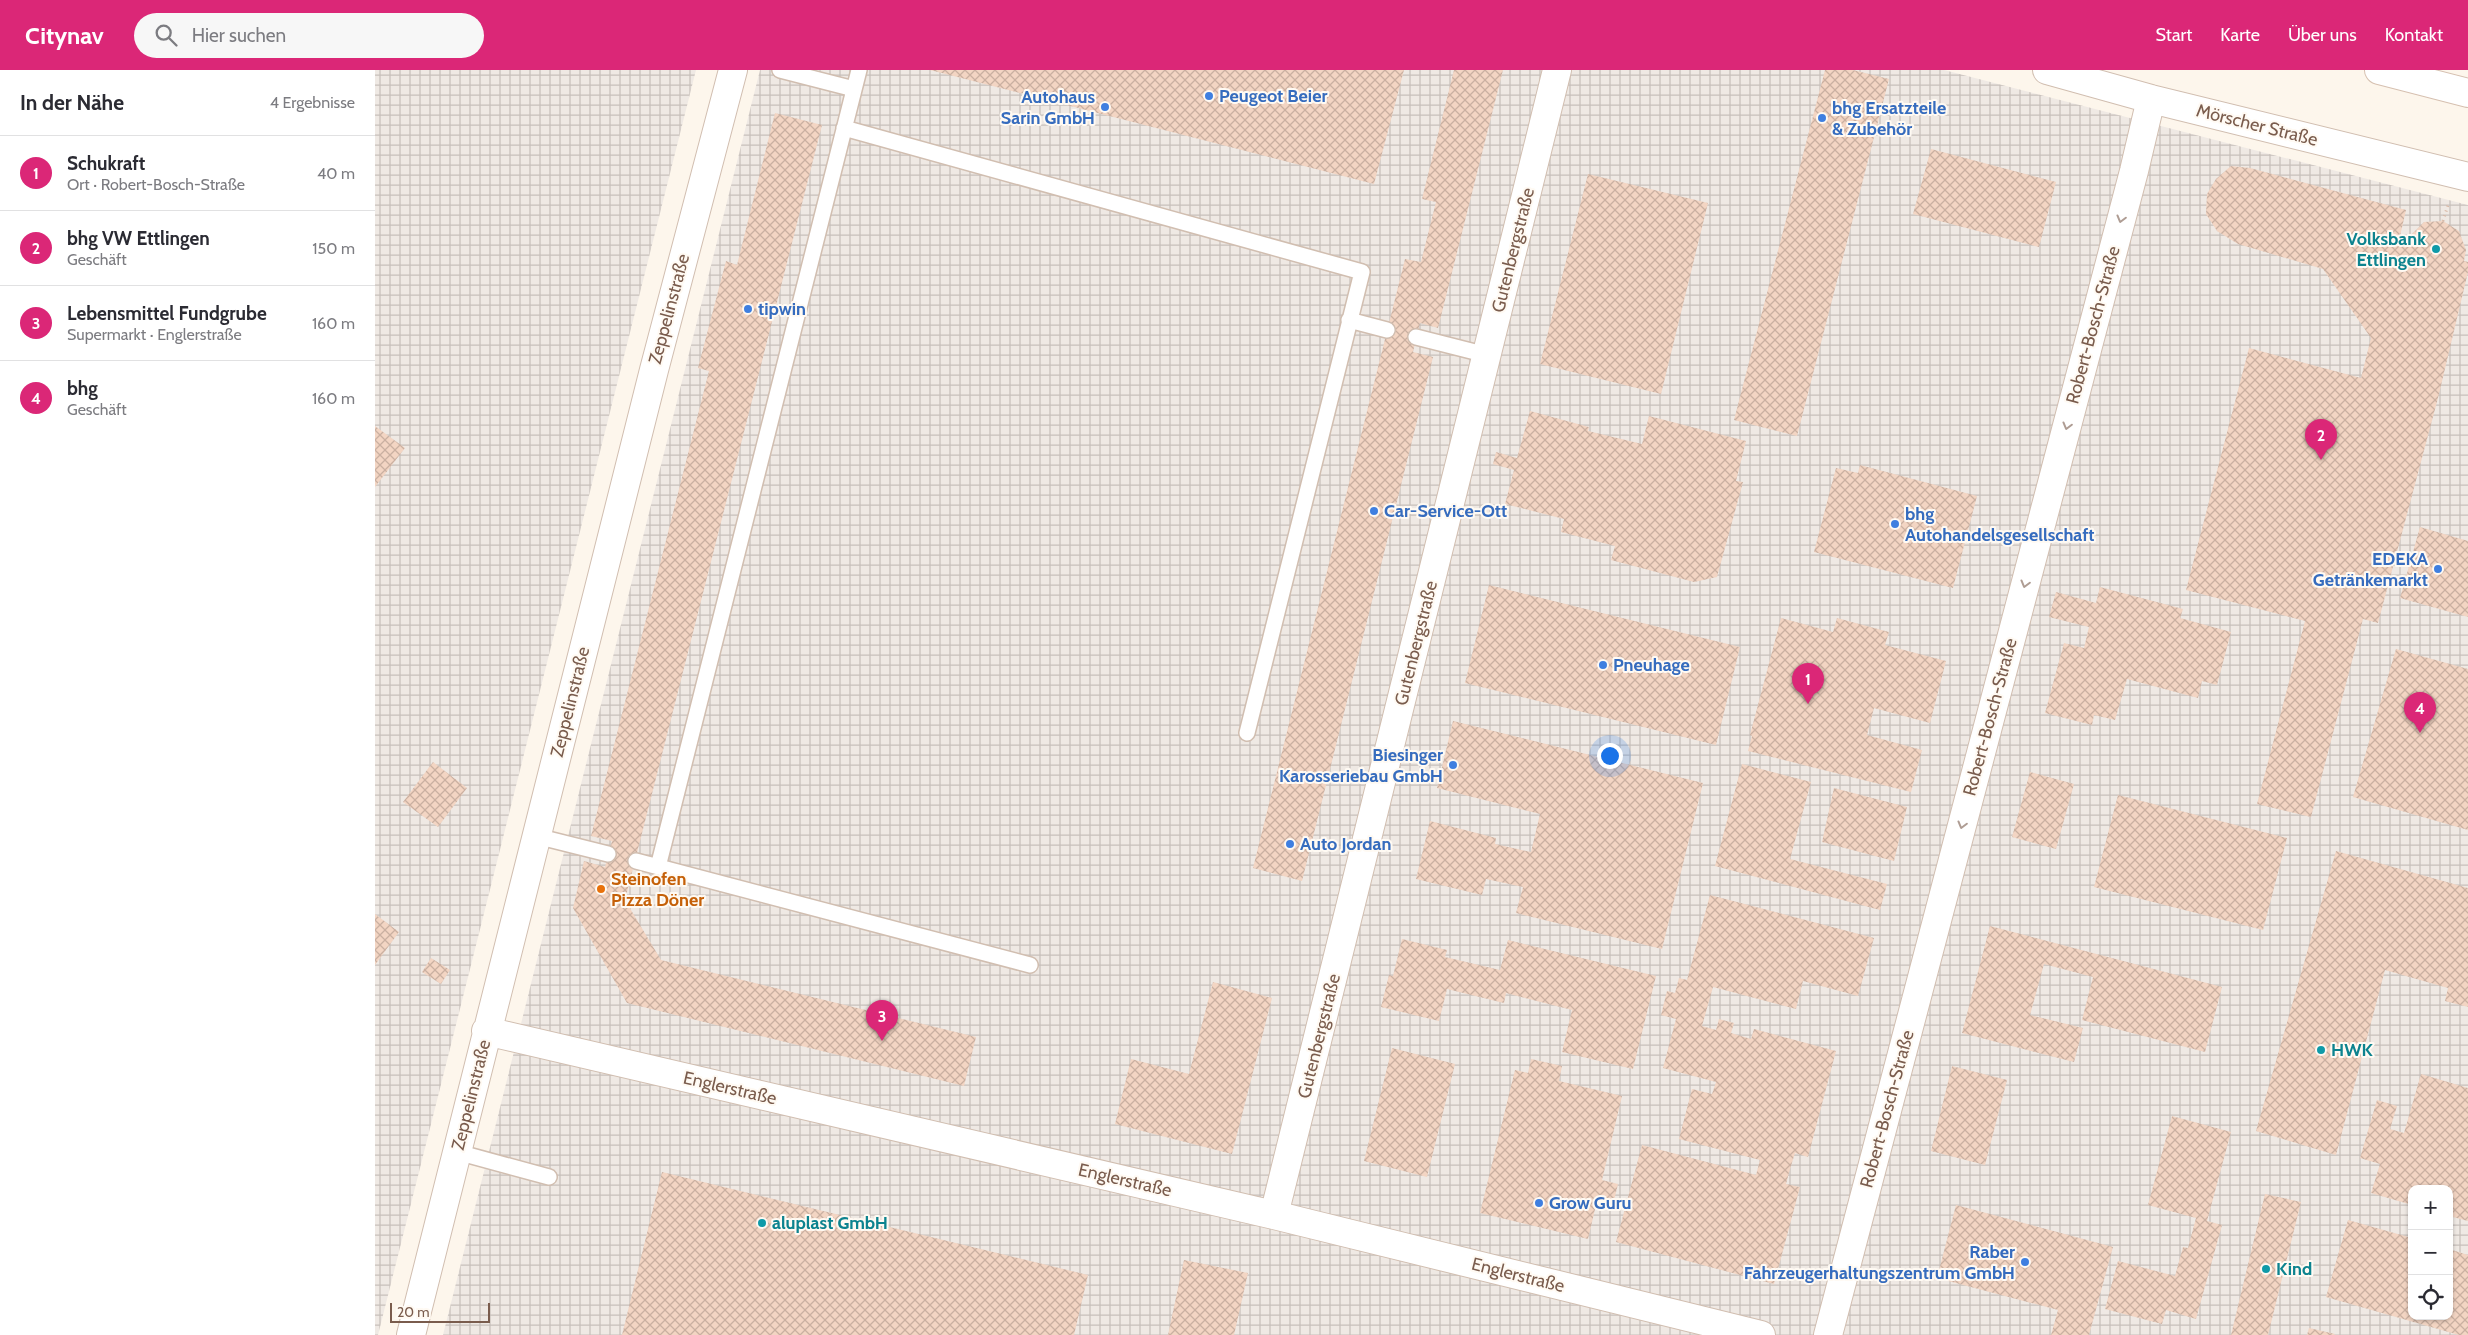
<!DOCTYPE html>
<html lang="de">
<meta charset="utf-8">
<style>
:root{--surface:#fff;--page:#f7f7f7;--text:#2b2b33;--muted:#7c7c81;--line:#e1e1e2;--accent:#db2777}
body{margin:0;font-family:Cabin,sans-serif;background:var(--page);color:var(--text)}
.controls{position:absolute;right:15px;bottom:15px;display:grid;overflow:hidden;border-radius:10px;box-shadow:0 1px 4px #0004}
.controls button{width:45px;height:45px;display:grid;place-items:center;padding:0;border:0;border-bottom:1px solid var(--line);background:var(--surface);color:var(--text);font:25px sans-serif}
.scale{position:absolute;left:15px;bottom:12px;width:100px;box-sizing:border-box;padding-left:5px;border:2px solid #7a5c4d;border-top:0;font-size:14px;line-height:18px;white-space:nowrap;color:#7a5c4d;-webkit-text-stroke:4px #fffaf3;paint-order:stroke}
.you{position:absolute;left:1234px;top:685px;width:18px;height:18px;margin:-12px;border:4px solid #fff;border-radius:50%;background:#1a73e8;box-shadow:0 0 0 8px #1a73e833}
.badge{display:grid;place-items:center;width:32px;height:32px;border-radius:50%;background:var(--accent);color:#fff;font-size:16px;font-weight:700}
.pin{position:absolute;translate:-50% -41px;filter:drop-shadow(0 1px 2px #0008)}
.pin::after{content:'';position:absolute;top:26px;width:18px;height:15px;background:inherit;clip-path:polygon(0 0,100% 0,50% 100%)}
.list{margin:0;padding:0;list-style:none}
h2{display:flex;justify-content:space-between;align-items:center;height:65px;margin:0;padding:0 20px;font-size:21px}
h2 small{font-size:16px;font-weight:400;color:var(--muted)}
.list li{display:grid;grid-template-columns:32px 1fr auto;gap:15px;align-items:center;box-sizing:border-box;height:75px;padding:0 20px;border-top:1px solid var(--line)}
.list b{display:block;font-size:19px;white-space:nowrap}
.list p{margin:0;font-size:16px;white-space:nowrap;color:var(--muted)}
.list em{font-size:16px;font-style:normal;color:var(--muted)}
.icon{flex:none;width:28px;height:28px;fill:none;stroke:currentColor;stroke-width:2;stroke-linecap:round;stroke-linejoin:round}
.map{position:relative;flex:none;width:2093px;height:1265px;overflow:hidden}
header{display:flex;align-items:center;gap:30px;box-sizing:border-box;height:70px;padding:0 25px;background:var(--accent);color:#fff}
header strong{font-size:24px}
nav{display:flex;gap:28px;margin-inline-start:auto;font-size:18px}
.search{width:350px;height:45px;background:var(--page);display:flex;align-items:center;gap:12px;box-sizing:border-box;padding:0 18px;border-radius:28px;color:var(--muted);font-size:19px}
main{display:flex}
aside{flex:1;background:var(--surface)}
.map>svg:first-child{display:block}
.industrial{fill:url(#industrial-grid);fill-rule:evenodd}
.building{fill:url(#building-cross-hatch)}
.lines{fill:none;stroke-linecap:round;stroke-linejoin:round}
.service-casing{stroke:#d1beb0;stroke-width:18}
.minor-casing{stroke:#d1beb0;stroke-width:30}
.secondary-casing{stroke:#d6c0b0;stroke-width:30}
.path{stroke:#d9b8a5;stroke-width:3;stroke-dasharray:1 4;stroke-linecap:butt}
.service{stroke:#fff;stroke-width:15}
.minor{stroke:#fff;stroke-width:28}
.secondary{stroke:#fff;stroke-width:28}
.oneway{stroke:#af9d94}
.shop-dot{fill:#3f7fe0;stroke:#fffaf3;stroke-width:2}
.culture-dot{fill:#0f9aa8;stroke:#fffaf3;stroke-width:2}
.food-dot{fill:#e8710a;stroke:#fffaf3;stroke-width:2}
.labels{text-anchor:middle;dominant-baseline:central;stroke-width:4;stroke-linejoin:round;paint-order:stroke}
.shop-label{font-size:18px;font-weight:bold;fill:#366cbe;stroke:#fffaf3;text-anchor:start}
.street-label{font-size:18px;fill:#7a5c4d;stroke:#fffaf3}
.culture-label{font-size:18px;font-weight:bold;fill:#0d838f;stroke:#fffaf3;text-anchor:start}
.food-label{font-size:18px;font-weight:bold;fill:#c56008;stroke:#fffaf3;text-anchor:start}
</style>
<header>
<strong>Citynav</strong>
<div class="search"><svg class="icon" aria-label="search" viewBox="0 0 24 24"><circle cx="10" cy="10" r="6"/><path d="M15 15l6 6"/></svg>Hier suchen</div>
<nav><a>Start</a><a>Karte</a><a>Über uns</a><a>Kontakt</a></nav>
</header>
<main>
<aside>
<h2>In der Nähe<small>4 Ergebnisse</small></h2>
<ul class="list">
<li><span class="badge">1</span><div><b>Schukraft</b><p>Ort · Robert-Bosch-Straße</p></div><em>40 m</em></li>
<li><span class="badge">2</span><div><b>bhg VW Ettlingen</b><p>Geschäft</p></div><em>150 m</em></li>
<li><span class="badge">3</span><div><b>Lebensmittel Fundgrube</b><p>Supermarkt · Englerstraße</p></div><em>160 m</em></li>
<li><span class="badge">4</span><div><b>bhg</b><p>Geschäft</p></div><em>160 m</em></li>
</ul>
</aside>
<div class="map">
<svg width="2093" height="1265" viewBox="0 0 2093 1265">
<defs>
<pattern id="industrial-grid" width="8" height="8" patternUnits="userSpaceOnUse" patternTransform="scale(1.25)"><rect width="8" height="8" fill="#efe9e4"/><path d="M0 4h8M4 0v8" fill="none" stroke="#c7c0bb"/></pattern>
<pattern id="building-cross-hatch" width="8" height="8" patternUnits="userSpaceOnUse" patternTransform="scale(1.25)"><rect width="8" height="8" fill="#f3d5c3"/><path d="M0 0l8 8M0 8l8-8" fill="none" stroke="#cab0a1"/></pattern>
</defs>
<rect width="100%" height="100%" fill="#fdf6ec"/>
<path class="industrial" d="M0,0H321L3,1265H0Z
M385,0H1569L2093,135V1265H68ZM2037,1119H2074V1246H2037Z"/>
<path class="building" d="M555,0H1029L999,114Z
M1079,0H1128L1063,258L1045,253L1038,282L1058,287L927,811L878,798L1030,189L1046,192L1061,132L1047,129Z
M1450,0H1478L1514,9L1422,366L1359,350Z
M400,43L447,55L250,830L286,890L601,967L589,1016L252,933L198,838L209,791L230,797L237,771L216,766L334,301L323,298L351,191L362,195Z
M1556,79L1681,112L1664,177L1538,144Z
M1856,96L1875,98L2031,140L2023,175L2032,177L2036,165L2049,152L2068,151L2084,161L2091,180L2089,191L2093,192V202L2063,328L2003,553L1988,549L1936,747L1882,734L1930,551L1811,520L1874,278L1986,308L1996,268L1948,199L1863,174L1842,161L1831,144L1832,124L1841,109Z
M1213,104L1333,133L1286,324L1165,294Z
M1155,341L1214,357L1213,361L1267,374L1274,346L1371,371L1361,411L1368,412L1342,507L1319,512L1236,490L1240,476L1186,462L1189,449L1130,434L1139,400L1118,394L1121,382L1142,388Z
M0,356L30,378L0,417Z
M1485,395L1602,426L1578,518L1439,482L1461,398L1483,403Z
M2045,457L2093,471V547L2025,528Z
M1114,515L1365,577L1341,675L1090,613Z
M1725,517L1808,539L1805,548L1856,562L1842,615L1827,611L1823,628L1752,609L1740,650L1719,645L1717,655L1670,643L1689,573L1709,578L1714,557L1674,547L1681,522L1721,533Z
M1406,548L1458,562L1462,548L1514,562L1510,575L1571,591L1555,653L1499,638L1492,665L1547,680L1536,722L1373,681L1377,666L1375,665Z
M2021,579L2093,599V760L1978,727Z
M1078,651L1328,713L1287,879L1141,843L1148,817L1111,809L1107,825L1041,809L1055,751L1121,768L1120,774L1156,782L1165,744L1062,718Z
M58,692L92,718L63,757L28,732Z
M1367,694L1436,712L1415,789L1512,814L1505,840L1340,796Z
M1655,702L1699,714L1681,779L1637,767Z
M1459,718L1532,737L1519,791L1447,772Z
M1743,725L1912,768L1888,860L1719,817Z
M1961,781L2093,818V937L2070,931L2073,918L2010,900L1961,1085L1881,1061Z
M1335,825L1499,868L1483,926L1428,911L1421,939L1338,917L1327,956L1341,960L1344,949L1359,953L1356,963L1376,969L1379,959L1461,981L1433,1087L1420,1083L1415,1099L1411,1114L1425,1117L1399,1214L1241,1172L1267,1075L1381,1105L1385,1090L1304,1069L1317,1019L1337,1024L1341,1012L1288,998L1301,949L1286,945L1292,921L1300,923L1304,908L1312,910Z
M0,844L24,862L0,895Z
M1615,856L1847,917L1830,982L1707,950L1718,907L1669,894L1655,945L1708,958L1699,992L1587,963Z
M1027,869L1072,880L1070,887L1125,900L1133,870L1281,906L1258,999L1187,982L1197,940L1131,923L1129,933L1072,919L1064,951L1006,937L1014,905L1018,906Z
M56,888L75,900L66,914L47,902Z
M838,912L897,928L857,1084L740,1054L756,989L814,1004Z
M1017,978L1080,994L1052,1107L989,1091Z
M1156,989L1187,996L1184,1011L1247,1026L1227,1110L1243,1114L1237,1139L1221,1135L1213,1169L1105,1143L1140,1000L1153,1003Z
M1577,996L1632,1010L1610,1095L1556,1081Z
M2046,1004L2093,1018V1151L2074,1146V1119H2037V1135L1996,1123L2005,1094L1985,1088L2002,1030L2022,1036L2015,1059L2029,1063Z
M1797,1046L1856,1062L1832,1151L1847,1155L1821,1249L1791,1240L1787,1254L1730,1239L1743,1191L1800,1206L1808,1177L1813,1178L1821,1148L1773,1135Z
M287,1102L713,1205L699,1265H247Z
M1890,1124L1926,1132L1893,1265H1856Z
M1581,1135L1738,1177L1714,1265H1676L1683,1240L1562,1208Z
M1973,1150L2037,1168V1246H2074V1179L2093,1185V1265H2084L1951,1227Z
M809,1190L873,1203L859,1265H793Z
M1934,1258L1960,1264L1959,1265H1932Z"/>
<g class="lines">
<defs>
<path id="service" d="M405,0L479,19
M469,58L987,202L872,663
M974,250L1012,260
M1041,267L1112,285
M161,766L233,784
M261,791L655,895
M283,797L484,0
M82,1082L174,1107"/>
<path id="minor" d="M1672,0L1776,29L2093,107
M111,961L899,1145L1386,1265
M899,1145L1182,0
M36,1265L279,300L358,0
M1453,1265L1759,101L1776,29"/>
<path id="secondary" d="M2004,0L2093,23"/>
</defs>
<use href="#service" class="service-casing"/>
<use href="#minor" class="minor-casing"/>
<use href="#secondary" class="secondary-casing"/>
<path class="path" d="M2068,151L2073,135"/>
<use href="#service" class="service"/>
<use href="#minor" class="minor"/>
<use href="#secondary" class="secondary"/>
</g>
<defs><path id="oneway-chevron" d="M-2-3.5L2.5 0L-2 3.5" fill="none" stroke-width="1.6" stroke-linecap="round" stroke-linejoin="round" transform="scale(1.25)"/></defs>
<g class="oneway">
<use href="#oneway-chevron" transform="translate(1746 149) rotate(105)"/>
<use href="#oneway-chevron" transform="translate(1692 356) rotate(105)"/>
<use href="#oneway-chevron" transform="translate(1650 514) rotate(105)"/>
<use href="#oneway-chevron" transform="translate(1587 755) rotate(105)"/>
</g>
<g class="shop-dot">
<circle cx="834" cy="26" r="5"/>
<circle cx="730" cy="37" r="5"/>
<circle cx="1447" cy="48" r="5"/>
<circle cx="373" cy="239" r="5"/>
<circle cx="999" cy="441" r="5"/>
<circle cx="1520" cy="454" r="5"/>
<circle cx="2063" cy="499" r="5"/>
<circle cx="1228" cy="595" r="5"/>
<circle cx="1078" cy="695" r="5"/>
<circle cx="915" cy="774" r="5"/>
<circle cx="1164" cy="1133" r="5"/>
<circle cx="1650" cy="1192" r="5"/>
</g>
<g class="culture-dot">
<circle cx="2061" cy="179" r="5"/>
<circle cx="1946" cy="980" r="5"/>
<circle cx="387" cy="1153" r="5"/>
<circle cx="1891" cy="1199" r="5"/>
</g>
<circle class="food-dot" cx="226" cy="819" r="5"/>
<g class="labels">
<g class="shop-label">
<text x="844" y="26">Peugeot Beier</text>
<text x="720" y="27" text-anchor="end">Autohaus<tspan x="720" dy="21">Sarin GmbH</tspan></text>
<text x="1457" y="38">bhg Ersatzteile<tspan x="1457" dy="21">&amp; Zubehör</tspan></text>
<text x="383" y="239">tipwin</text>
<text x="1009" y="441">Car-Service-Ott</text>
<text x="1530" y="444">bhg<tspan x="1530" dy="21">Autohandelsgesellschaft</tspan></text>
<text x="2053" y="489" text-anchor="end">EDEKA<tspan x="2053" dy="21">Getränkemarkt</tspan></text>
<text x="1238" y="595">Pneuhage</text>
<text x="1068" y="685" text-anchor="end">Biesinger<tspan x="1068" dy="21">Karosseriebau GmbH</tspan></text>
<text x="925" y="774">Auto Jordan</text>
<text x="1174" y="1133">Grow Guru</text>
<text x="1640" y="1182" text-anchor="end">Raber<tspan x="1640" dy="21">Fahrzeugerhaltungszentrum GmbH</tspan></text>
</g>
<g class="street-label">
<text transform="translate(1882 55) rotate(14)">Mörscher Straße</text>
<text transform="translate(1138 180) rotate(-76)">Gutenbergstraße</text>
<text transform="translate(294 239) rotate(-75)">Zeppelinstraße</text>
<text transform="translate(1718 255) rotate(-75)">Robert-Bosch-Straße</text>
<text transform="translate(1041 573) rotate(-76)">Gutenbergstraße</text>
<text transform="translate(195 632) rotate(-76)">Zeppelinstraße</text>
<text transform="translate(1615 647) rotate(-75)">Robert-Bosch-Straße</text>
<text transform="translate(944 966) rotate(-76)">Gutenbergstraße</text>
<text transform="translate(355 1018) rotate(13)">Englerstraße</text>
<text transform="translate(96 1025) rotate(-76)">Zeppelinstraße</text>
<text transform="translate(1512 1039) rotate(-75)">Robert-Bosch-Straße</text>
<text transform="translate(750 1110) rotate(13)">Englerstraße</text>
<text transform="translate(1143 1205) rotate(14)">Englerstraße</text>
</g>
<g class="culture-label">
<text x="2051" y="169" text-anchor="end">Volksbank<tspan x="2051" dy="21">Ettlingen</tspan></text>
<text x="1956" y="980">HWK</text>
<text x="397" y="1153">aluplast GmbH</text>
<text x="1901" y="1199">Kind</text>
</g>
<g class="food-label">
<text x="236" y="809">Steinofen<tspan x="236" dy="21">Pizza Döner</tspan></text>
</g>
</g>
</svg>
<div class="controls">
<button>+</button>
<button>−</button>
<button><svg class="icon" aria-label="locate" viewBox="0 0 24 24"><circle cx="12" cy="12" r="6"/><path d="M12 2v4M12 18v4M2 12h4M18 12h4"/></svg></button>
</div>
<div class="scale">20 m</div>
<div class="you"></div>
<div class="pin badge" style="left:1433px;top:634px">1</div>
<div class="pin badge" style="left:1946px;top:390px">2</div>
<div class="pin badge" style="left:507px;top:971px">3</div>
<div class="pin badge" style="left:2045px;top:663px">4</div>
</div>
</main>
